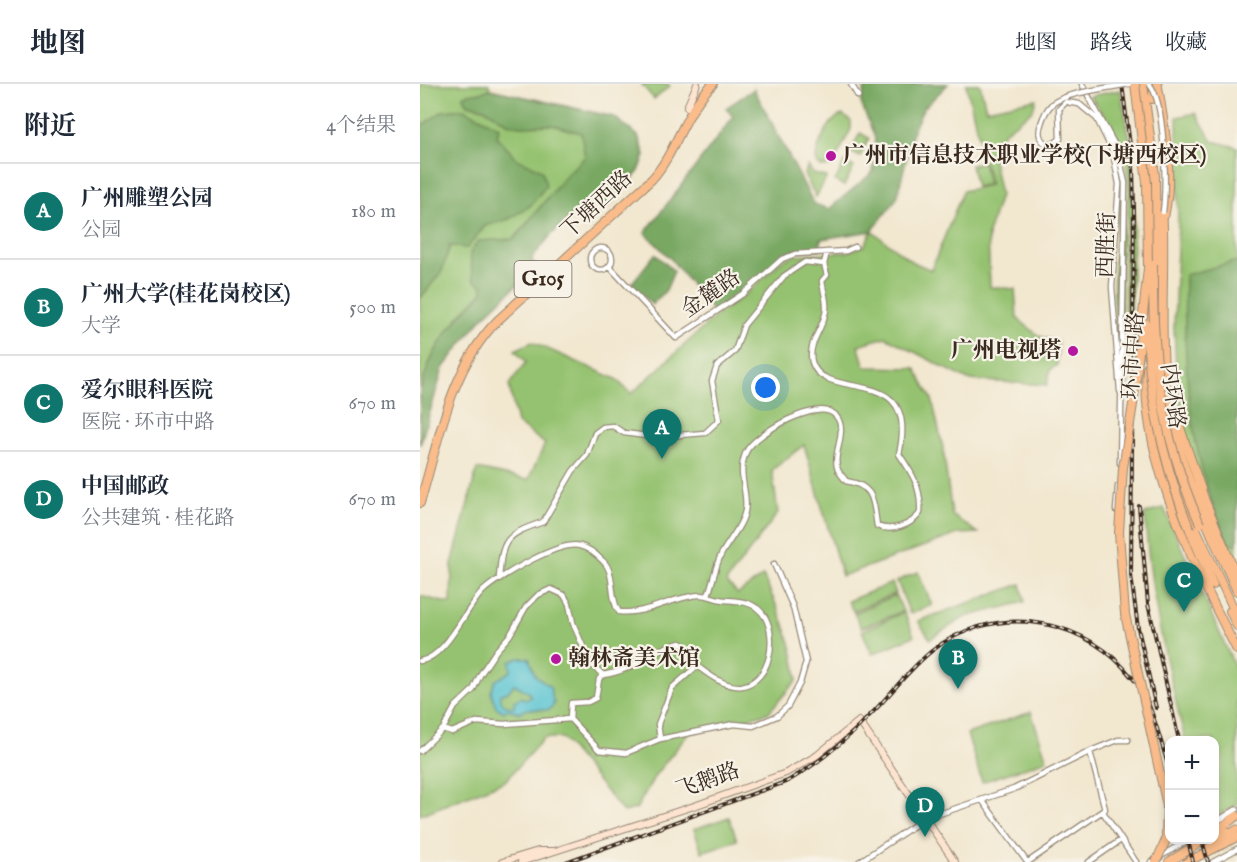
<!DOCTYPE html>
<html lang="zh">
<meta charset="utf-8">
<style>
:root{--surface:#fff;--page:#f2f2f3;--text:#1f2937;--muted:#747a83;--line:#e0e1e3;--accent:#0f766e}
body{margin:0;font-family:"IM FELL English","Noto Serif SC",serif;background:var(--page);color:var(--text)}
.controls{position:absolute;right:18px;bottom:18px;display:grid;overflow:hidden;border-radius:12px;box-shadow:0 3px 9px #0003}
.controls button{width:54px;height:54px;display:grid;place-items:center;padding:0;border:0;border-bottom:2px solid var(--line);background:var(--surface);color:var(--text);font:30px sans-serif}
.you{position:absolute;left:346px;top:304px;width:21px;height:21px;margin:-15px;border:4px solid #fff;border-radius:50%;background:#1a73e8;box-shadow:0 0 0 9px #1a73e833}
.badge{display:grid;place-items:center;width:39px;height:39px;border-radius:50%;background:var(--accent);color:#fff;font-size:20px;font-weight:700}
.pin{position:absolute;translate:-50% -50px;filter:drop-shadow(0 2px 3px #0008)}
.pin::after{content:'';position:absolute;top:32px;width:21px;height:18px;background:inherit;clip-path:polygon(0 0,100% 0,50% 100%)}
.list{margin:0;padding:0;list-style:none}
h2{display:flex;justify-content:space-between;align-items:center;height:78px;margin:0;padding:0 24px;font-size:26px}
h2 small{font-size:20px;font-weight:400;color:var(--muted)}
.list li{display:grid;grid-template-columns:39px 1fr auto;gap:18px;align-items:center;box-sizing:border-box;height:96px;padding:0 24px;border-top:2px solid var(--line)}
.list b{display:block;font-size:22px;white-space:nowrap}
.list p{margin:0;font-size:20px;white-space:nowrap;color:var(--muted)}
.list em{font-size:20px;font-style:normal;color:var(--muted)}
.map{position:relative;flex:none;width:817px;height:778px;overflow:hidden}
header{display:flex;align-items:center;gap:36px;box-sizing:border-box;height:84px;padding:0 30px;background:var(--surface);border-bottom:2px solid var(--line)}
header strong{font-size:28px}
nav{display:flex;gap:33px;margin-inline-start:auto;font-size:21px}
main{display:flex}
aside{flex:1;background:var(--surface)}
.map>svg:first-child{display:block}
.green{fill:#95c270;stroke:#687647;stroke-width:1.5}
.forest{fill:#78a862;stroke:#5a6940;stroke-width:1.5}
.water{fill:#58c4d2;stroke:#4a7778;stroke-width:1.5;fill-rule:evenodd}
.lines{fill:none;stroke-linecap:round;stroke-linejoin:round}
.street-casing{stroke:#968876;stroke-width:7}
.secondary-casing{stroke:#968876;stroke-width:8}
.primary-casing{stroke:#968876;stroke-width:9}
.highway-casing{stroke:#968876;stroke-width:10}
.street{stroke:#fff;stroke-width:4.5}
.secondary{stroke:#fde4d0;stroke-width:6}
.primary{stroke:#f9bc8a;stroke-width:7}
.highway{stroke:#f9bc8a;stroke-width:8}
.rail-casing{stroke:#3b2a1e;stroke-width:4}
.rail{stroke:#f7f3e8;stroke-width:1.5;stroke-dasharray:4.5;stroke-linecap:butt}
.street-bridge-casing{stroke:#968876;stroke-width:7;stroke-linecap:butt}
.highway-bridge-casing{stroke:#968876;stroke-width:10;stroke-linecap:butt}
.street-bridge{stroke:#fff;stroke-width:4.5}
.highway-bridge{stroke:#f9bc8a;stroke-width:8}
.poi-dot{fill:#b5179e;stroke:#f7f3e8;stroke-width:2}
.labels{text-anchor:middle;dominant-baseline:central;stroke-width:4.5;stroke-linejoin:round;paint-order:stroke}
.shield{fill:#f7f3e8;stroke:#73665b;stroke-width:1.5}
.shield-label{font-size:21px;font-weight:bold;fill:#3b2a1e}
.poi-label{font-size:22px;font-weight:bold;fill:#3b2a1e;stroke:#f7f3e8;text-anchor:start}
.street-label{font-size:22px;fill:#3b2a1e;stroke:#f7f3e8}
</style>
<header>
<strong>地图</strong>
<nav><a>地图</a><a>路线</a><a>收藏</a></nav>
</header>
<main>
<aside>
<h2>附近<small>4个结果</small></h2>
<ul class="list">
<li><span class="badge">A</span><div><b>广州雕塑公园</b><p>公园</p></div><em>180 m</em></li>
<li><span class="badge">B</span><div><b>广州大学(桂花岗校区)</b><p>大学</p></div><em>500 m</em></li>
<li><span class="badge">C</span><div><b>爱尔眼科医院</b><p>医院 · 环市中路</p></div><em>670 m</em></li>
<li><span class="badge">D</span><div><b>中国邮政</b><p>公共建筑 · 桂花路</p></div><em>670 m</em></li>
</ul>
</aside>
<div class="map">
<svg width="817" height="778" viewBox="0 0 817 778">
<rect width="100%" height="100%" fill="#f7f3e8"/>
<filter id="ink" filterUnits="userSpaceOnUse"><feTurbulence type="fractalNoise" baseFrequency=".0167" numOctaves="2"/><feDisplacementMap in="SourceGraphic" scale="12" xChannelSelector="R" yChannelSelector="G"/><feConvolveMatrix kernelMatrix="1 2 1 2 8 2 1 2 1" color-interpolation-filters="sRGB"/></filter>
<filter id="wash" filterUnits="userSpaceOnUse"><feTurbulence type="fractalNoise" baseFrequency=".008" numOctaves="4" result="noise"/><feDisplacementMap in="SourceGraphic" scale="24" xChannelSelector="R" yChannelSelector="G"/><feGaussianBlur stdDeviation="1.35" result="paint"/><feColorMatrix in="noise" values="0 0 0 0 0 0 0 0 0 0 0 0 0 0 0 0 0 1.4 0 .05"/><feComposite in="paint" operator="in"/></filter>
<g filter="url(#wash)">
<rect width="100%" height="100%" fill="#f2e7cf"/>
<path class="green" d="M0,0H69L70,5L194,33L218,52L225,71L219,87L188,122L175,111L131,151L111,175L117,182L61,235L23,284L0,361Z
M224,0H248L250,2L234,15L222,1Z
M546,0H560L566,25L616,15L613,26L583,49L573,76L580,111L568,150L570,203L595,205L597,234L619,252L638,258L637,281L630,286L627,301L548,296L466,253L438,261L445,283L495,284L512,315L523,364L532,431L558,449L538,450L422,492L384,361L352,386L358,429L306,498L318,510L343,492C359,526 374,559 377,596L348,629L269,649L236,690L216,725L203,728L142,654H124L85,697L0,731V512L31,520L32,480L57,385L108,396L125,360L97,339L89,301L106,278L95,266L112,258L196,295L211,310L298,230L325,211L362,177L375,171L427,168L444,162L452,147L491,177L511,186L543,107L570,101Z
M700,6L711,59L714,131L708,304L705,289V173L709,108L706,80L689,40L670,12Z
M776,29L792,57L817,63V490L766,355L757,300L754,244L758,137L757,33Z
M423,31L431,37V45L412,82L401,83L396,78C395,65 409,33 423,31Z
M440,49L449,54L440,73L430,68Z
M425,78L434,83L424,102L415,97Z
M563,78L568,100L556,103L551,81Z
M388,82L393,90L407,93L396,113L384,90Z
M700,84L704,120L701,173V289C697,258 693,227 694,196C694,158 703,122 700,84Z
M744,424L817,588V721L795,733L794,656H765C747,581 729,508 725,430Z
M498,488L512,521L490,530L477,497Z
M472,499L476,509L433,527L428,517Z
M601,500L605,518L545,533L510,555L498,537Z
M476,511L483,527L441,544L434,529Z
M484,528L494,552L452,570L442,547Z
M611,628L627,676L562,698L547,650Z
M309,733L317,756L282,768L274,745Z"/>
<path class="forest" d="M446,0H528L503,25L493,47L477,114L452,147L401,155V165L374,167L361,174L323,208L293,228L251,175L225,149L313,33L306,24L334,5L394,120L409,125L453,88L455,54L441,19Z
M69,5L194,33L218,52L225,71L219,87L188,122L175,111L131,151L111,175L117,182L61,235L23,284L0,361C0,344 0,322 1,305C9,267 35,234 63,208L62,202L53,195L50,169L58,157L94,155L147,90L165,73L161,49L132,41L100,42L87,39L64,24L48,20L43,12C53,8 61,10 69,5Z
M44,25L79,43L77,53L97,75L122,86L126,102L110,122L89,135L65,142L47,164L30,162L22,187L0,215V43L23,27Z
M235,170L254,187L246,206L232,221L212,199Z
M817,177V460H809C768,374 763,285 765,191Z"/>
<path class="water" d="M99,574H109L115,591L130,603L134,620L129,626L107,625L99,629L88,625L84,628L76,623L71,608L75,597L91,587L90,577ZM94,600L108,608L111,613L106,616L101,613L94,617V623L86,622L80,616V610L88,608Z"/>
</g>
<g filter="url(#ink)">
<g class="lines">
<defs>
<path id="street" d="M431,0L438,12
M662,0L698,67L705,99L700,379
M646,18L659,20L676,34
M676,33L693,68L699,100L692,203L700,307
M170 175a11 11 0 1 1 22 0a11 11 0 1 1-22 0Z
M189,182L256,254L324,209L362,175L375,170L426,167L435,163
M696,426L698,402
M79,495C82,455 85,451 123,438L153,387L167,371L175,349L183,343L193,342L204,349L234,353L285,349L299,336L292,297L297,282L315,267L324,241L364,192L385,178L404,180
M288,511C293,498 295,483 301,471C308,457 322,443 325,427C329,409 316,391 326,368C334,350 400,312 416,332C429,347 411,370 418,386C420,390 424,394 426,397C455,402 453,416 457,442C471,448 491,442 500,429C502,404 492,389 479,370C501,276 403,320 392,278C387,258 405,243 406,225C407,216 403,206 402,197L407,191L404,180L407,168
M0,577C26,574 45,525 63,507C78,493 140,456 160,462C169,464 177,471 183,477C196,489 189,514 199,528C227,531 251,513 279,511C289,510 295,516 305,516C321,517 336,518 345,533C357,554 351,597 322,602C306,604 289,591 277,582L271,566L261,559C233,563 216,587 183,591L170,579L153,539L149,520L144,511L131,505L118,511L106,523L90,551L76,567L60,591L53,606L35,623L23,645L0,667
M183,591L179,595L176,614L168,618L151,619L150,635L179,666L206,669L240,655L238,640L252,604L277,582
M23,645L32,648L56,638L84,640L150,635
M240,655L314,640L333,642L357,632L368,622L380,599L386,578L373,523L354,480
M670,668L685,725L683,728L716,778
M562,716L607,778
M794,739L817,725
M439,778L504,735L594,705L673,666L698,656H708
M608,778L684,726
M669,778L698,758
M731,778L768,756
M793,778L817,765"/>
<path id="secondary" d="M267,23L277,0
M82,778L118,767H134
M101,778L277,721L366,689L396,672L439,637L535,778"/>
<path id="primary" d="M738,0C745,43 754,88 745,131
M794,753L807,747
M788,764L817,745"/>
<path id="highway" d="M723,0L735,91L736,188
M732,15L735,0
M742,120C746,179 739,238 745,297C753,372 786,439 817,507
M727,245L730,204
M727,284C719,372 777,489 817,566
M753,323L785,417L817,493
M756,395L772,436L817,532
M0,419C19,356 30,285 77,237L232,95C257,67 264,27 293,0
M770,446L793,501
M810,527L817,542
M794,748L817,732
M749,778L784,756
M767,778L817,753"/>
</defs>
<use href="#street" class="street-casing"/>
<use href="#secondary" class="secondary-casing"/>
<use href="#primary" class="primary-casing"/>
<use href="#highway" class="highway-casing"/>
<use href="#street" class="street"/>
<use href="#secondary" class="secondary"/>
<use href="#primary" class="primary"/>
<use href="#highway" class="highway"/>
<defs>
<path id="rail" d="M702,0L713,84L714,125L711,491L718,544L736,624
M719,422L728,520L759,656
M768,756L773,778
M782,756L788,778
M146,778L368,697C402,677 429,654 456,625C475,605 491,583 513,566C571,521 655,531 704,584C710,592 719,600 724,609C735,633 742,662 750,687"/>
</defs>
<use href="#rail" class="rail-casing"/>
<use href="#rail" class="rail"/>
<defs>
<path id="street-bridge" d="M729,0C746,17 746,104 743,128
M646,18L639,25L640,55L633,60L627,61C619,55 618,49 621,40C623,33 626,26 632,20C646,8 690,4 709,0"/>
<path id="highway-bridge" d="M715,0L727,99L728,188
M733,180C732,275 741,352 780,440
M728,184L714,314L703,384L699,449L705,530L747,722L746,756L736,778
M727,240C728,312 743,379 770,446"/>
</defs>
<use href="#street-bridge" class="street-bridge-casing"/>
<use href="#highway-bridge" class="highway-bridge-casing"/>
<use href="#street-bridge" class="street-bridge"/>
<use href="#highway-bridge" class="highway-bridge"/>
</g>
</g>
<g class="poi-dot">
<circle cx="411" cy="72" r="6"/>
<circle cx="653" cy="267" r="6"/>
<circle cx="136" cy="575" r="6"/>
</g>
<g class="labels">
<rect class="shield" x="94.5" y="177" width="57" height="36" rx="4.5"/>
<g class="shield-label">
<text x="123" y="195">G105</text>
</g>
<g class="poi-label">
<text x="423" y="72">广州市信息技术职业学校(下塘西校区)</text>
<text x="641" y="267" text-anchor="end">广州电视塔</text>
<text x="148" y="575">翰林斋美术馆</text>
</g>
<g class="street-label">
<text transform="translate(177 121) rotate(-43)">下塘西路</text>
<text transform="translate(687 161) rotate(-88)">西胜街</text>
<text transform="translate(291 210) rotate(-35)">金麓路</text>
<text transform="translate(714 272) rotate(-86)">环市中路</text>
<text transform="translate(752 312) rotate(82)">内环路</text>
<text transform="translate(288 697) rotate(-20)">飞鹅路</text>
</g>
</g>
</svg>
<div class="controls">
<button>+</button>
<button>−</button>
</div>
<div class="you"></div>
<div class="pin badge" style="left:242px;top:375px">A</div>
<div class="pin badge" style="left:538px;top:605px">B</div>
<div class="pin badge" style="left:764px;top:528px">C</div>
<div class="pin badge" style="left:505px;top:753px">D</div>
</div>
</main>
